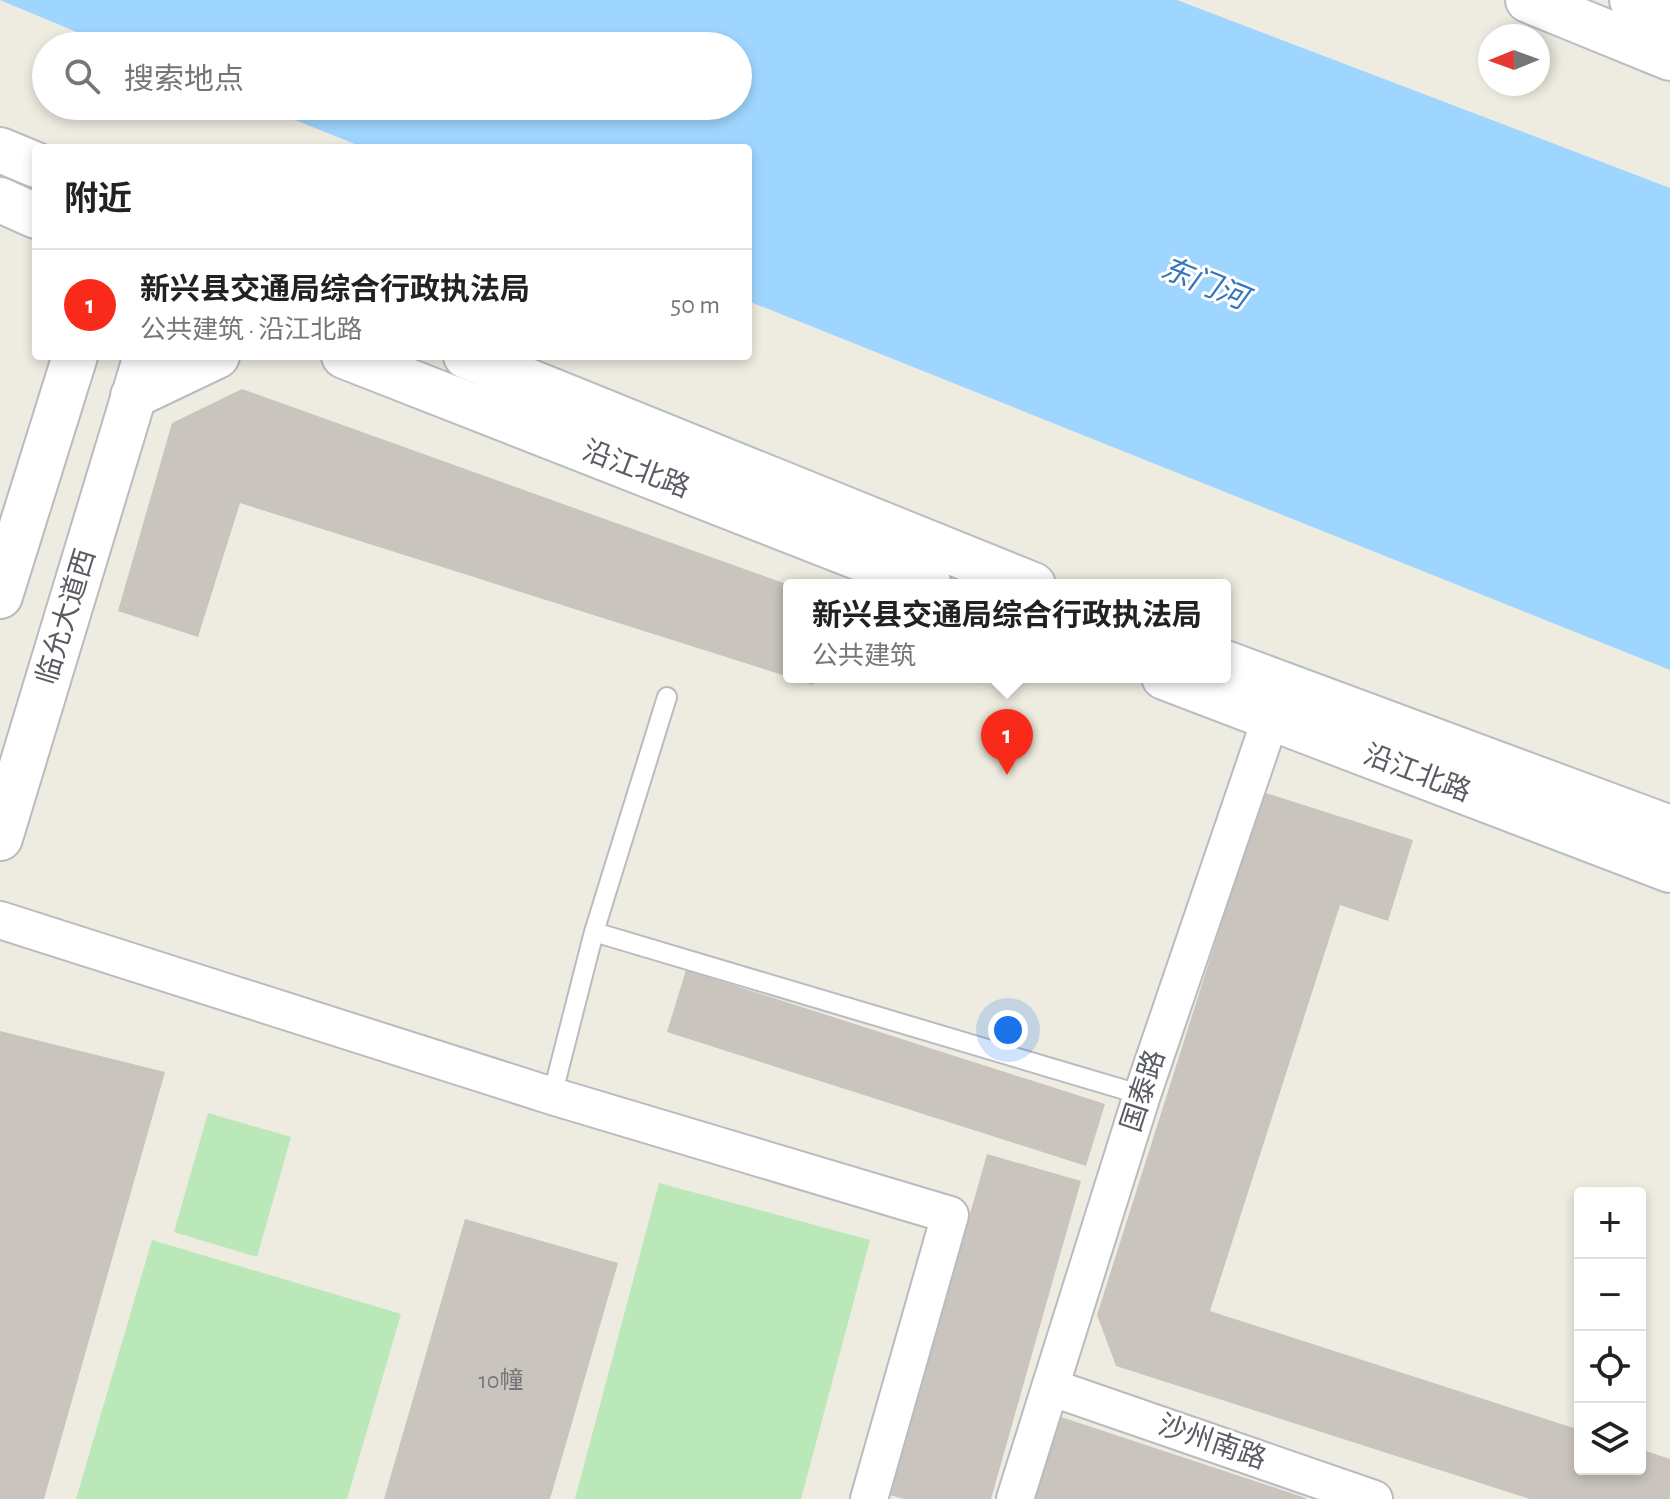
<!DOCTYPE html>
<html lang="zh">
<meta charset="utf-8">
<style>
:root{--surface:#fff;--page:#f6f6f6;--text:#222;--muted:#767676;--line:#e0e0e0;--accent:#fa2a1a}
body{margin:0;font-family:"Alegreya Sans","Noto Sans SC",sans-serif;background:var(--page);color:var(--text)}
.controls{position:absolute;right:24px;bottom:24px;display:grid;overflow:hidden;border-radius:8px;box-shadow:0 4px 12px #0003}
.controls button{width:72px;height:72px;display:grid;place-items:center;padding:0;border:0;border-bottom:2px solid var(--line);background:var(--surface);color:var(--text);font:40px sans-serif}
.compass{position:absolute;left:1478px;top:24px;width:72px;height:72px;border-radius:50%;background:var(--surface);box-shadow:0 4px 12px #0003;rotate:269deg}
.you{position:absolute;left:1008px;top:1030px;width:28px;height:28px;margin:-20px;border:6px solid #fff;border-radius:50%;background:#1a73e8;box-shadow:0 0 0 12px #1a73e833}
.badge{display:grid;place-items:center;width:52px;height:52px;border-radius:50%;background:var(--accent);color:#fff;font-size:26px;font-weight:700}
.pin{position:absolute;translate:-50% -66px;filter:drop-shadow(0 2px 4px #0008)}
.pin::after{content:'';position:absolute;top:42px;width:28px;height:24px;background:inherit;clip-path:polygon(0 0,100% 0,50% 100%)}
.popup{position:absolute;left:783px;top:579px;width:448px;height:104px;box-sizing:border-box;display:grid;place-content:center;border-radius:8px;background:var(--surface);filter:drop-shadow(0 2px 6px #0005);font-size:26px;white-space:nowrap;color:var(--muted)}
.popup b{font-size:30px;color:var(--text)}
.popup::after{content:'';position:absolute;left:50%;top:100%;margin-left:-16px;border:16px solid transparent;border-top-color:var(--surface)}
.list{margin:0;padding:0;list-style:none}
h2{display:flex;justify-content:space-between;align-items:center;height:104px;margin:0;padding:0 32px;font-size:34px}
h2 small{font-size:26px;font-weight:400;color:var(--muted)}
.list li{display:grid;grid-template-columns:52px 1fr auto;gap:24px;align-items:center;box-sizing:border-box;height:112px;padding:0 32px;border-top:2px solid var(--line)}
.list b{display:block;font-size:30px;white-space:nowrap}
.list p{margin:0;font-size:26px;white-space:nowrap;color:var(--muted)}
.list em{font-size:26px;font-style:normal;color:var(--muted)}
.icon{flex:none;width:44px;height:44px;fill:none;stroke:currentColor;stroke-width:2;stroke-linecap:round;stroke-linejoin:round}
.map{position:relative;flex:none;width:1670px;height:1499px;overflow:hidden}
.search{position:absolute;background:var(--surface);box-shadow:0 4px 12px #0003;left:32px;top:32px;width:720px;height:88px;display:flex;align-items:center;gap:20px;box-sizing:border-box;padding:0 28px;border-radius:44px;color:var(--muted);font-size:30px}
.panel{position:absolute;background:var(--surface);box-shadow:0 4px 12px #0003;left:32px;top:144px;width:720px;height:216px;border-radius:8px}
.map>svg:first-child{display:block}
.green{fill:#bae8b9}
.water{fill:#9fd6ff}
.building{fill:#c9c4bd}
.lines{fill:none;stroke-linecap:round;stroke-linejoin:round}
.service-casing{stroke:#b8bbc1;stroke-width:22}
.minor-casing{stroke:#b8bbc1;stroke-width:40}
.tertiary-casing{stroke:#b8bbc1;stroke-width:48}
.secondary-casing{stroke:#b9bdc4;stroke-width:48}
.service{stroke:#fff;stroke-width:18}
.minor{stroke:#fff;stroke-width:36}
.tertiary{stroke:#fff;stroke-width:44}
.secondary{stroke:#fff;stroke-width:44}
.labels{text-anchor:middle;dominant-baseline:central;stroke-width:6;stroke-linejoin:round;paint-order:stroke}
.number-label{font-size:24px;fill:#75777a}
.street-label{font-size:28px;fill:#595d63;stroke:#fff}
.water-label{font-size:30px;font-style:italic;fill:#3276bb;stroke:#fff}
</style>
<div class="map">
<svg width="1670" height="1499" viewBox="0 0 1670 1499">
<rect width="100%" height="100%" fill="#eeebe0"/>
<path class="green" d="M208,1113L291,1137L257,1257L174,1232Z
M659,1183L870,1240L801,1499H575Z
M152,1240L401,1314L347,1499H76Z"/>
<path class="water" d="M0,0H1177L1670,188V670L748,301V148H365L260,106H738V46H110Z"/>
<path class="building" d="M242,389L789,585V677L240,503L198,637L118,611L172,423Z
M790,677H815L813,685Z
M1263,792L1413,840L1388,921L1340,905L1210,1311L1580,1430V1469H1640V1449L1670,1459V1499H1530L1116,1366L1097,1315Z
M686,970L1105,1104L1086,1166L667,1032Z
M0,1031L165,1072L44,1499H0Z
M987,1154L1081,1181L991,1499H904L890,1495Z
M465,1219L618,1263L550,1499H384Z
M1049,1413L1306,1498V1499H1021Z"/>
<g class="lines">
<defs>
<path id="service" d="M594,932L1142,1095
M552,1096L594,932L667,697"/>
<path id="minor" d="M0,920L552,1096L950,1215L869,1499
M1050,1387L1374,1499
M1015,1499L1142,1095L1279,694"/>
<path id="tertiary" d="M133,396L217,356
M0,596L75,356
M0,838L146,356"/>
<path id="secondary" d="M1528,0L1670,58
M1632,0L1670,16
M0,150L36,165
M0,200L36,216
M344,356L929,585
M466,356L1033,585
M1225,663L1670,828
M1164,677L1670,870"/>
</defs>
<use href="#service" class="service-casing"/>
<use href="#minor" class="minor-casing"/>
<use href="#tertiary" class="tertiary-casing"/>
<use href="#secondary" class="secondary-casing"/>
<use href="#service" class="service"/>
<use href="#minor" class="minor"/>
<use href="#tertiary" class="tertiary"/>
<use href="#secondary" class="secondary"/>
</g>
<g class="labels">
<g class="number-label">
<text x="501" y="1381">10幢</text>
</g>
<g class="street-label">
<text transform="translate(636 470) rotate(21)">沿江北路</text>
<text transform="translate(67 617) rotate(-73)">临允大道西</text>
<text transform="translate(1417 774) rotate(21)">沿江北路</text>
<text transform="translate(1144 1091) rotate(-72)">国泰路</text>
<text transform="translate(1212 1443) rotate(19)">沙州南路</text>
</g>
<g class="water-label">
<text transform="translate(1204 284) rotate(22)">东门河</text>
</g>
</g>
</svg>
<div class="controls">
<button>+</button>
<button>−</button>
<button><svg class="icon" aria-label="locate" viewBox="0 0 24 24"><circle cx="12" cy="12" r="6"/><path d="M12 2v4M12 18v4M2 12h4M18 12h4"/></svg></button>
<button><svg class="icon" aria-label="layers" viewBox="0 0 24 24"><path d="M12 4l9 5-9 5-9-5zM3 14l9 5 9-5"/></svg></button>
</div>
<svg class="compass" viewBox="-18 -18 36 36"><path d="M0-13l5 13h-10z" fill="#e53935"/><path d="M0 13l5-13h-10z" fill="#767676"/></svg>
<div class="you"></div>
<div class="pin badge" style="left:1007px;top:775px">1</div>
<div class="popup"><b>新兴县交通局综合行政执法局</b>公共建筑</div>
<div class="search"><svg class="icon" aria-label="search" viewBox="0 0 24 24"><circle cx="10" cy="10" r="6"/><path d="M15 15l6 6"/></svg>搜索地点</div>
<section class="panel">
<h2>附近<small></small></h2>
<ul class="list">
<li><span class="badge">1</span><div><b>新兴县交通局综合行政执法局</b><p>公共建筑 · 沿江北路</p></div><em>50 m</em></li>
</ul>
</section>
</div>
